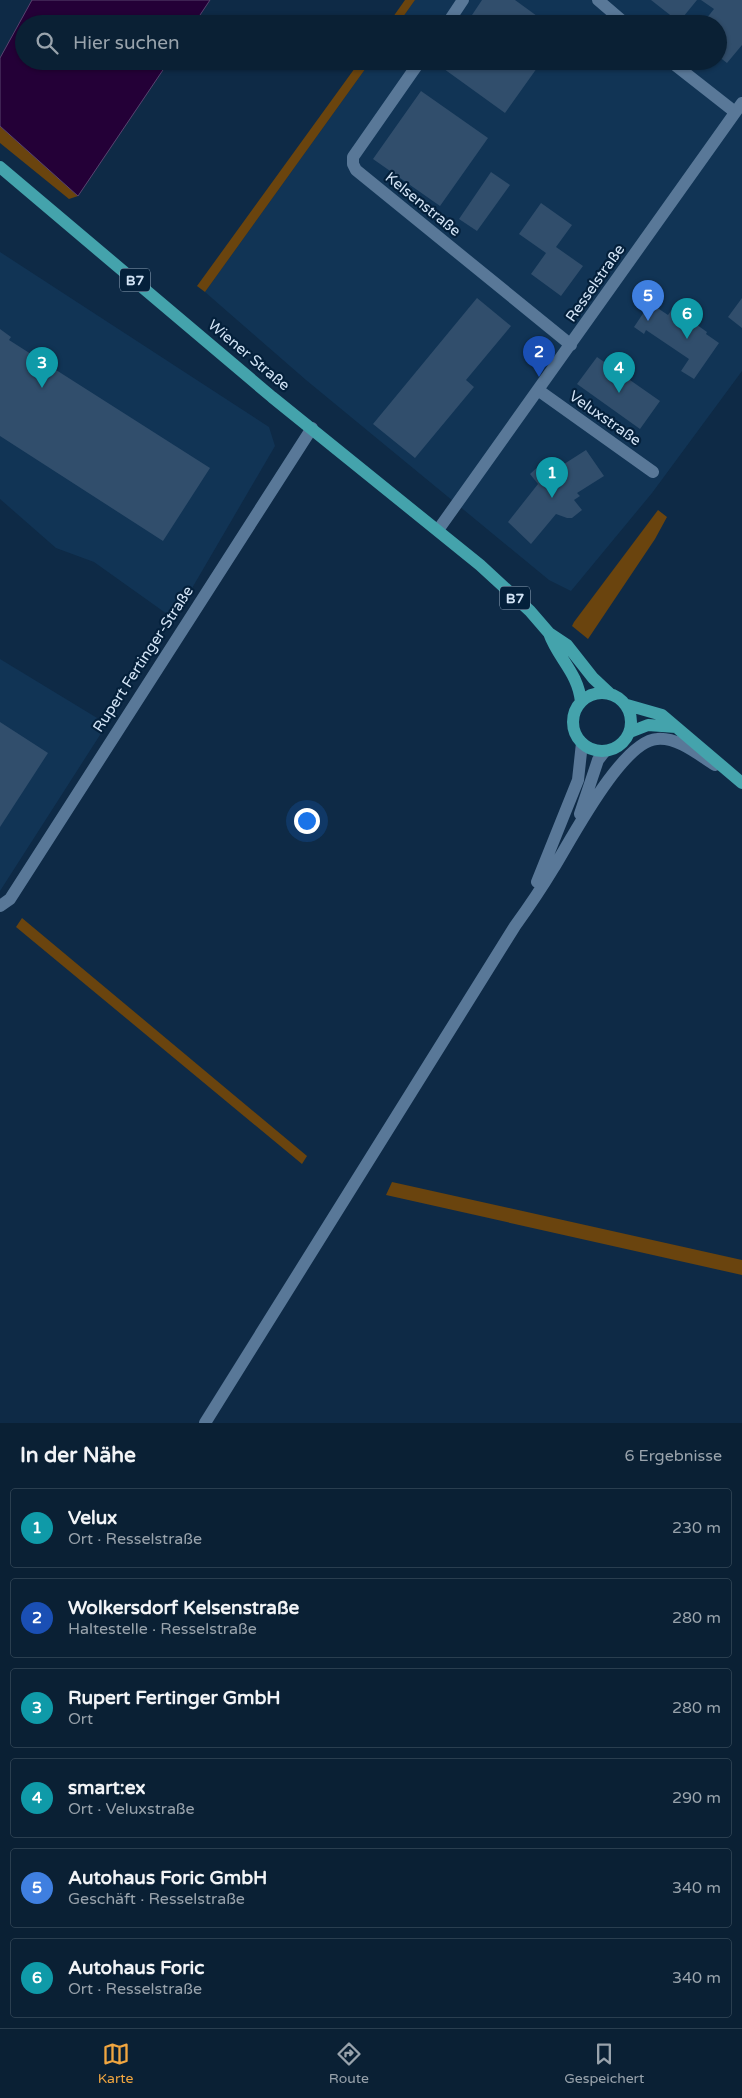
<!DOCTYPE html>
<html lang="de">
<meta charset="utf-8">
<style>
:root{--surface:#0a2034;--page:#182d40;--text:#f1f3f6;--muted:#99a3ac;--line:#2a3e4f;--accent:#f1a640}
body{margin:0;font-family:"Varela Round",sans-serif;background:var(--page);color:var(--text)}
.you{position:absolute;left:306px;top:820px;width:18px;height:18px;margin:-12px;border:4px solid #fff;border-radius:50%;background:#1a73e8;box-shadow:0 0 0 8px #1a73e833}
.badge{display:grid;place-items:center;width:32px;height:32px;border-radius:50%;background:var(--accent);color:#fff;font-size:16px;font-weight:700}
.pin{position:absolute;translate:-50% -41px;filter:drop-shadow(0 1px 2px #0008)}
.pin::after{content:'';position:absolute;top:26px;width:18px;height:15px;background:inherit;clip-path:polygon(0 0,100% 0,50% 100%)}
.list{margin:0;padding:0;list-style:none}
h2{display:flex;justify-content:space-between;align-items:center;height:65px;margin:0;padding:0 20px;font-size:21px}
h2 small{font-size:16px;font-weight:400;color:var(--muted)}
.list li{display:grid;grid-template-columns:32px 1fr auto;gap:15px;align-items:center;box-sizing:border-box;height:80px;margin:0 10px 10px;padding:0 10px;border:1px solid var(--line);border-radius:5px}
.list b{display:block;font-size:19px;white-space:nowrap}
.list p{margin:0;font-size:16px;white-space:nowrap;color:var(--muted)}
.list em{font-size:16px;font-style:normal;color:var(--muted)}
.icon{flex:none;width:28px;height:28px;fill:none;stroke:currentColor;stroke-width:2;stroke-linecap:round;stroke-linejoin:round}
.map{position:relative;flex:none;width:742px;height:1423px;overflow:hidden}
.search{position:absolute;background:var(--surface);box-shadow:0 1px 4px #0004;left:15px;right:15px;top:15px;height:55px;display:flex;align-items:center;gap:12px;box-sizing:border-box;padding:0 18px;border-radius:28px;color:var(--muted);font-size:19px}
.sheet{height:605px;background:var(--surface)}
nav{display:flex;justify-content:space-around;align-items:center;box-sizing:border-box;height:70px;border-top:1px solid var(--line);background:var(--surface);font-size:14px;color:var(--muted)}
nav a{display:grid;justify-items:center;gap:2px}
nav .on{color:var(--accent)}
.map>svg:first-child{display:block}
.built{fill:#113455}
.green{fill:#6a440e}
.water{fill:#240037;stroke:#584470}
.building{fill:#314e6c}
.lines{fill:none;stroke-linecap:round;stroke-linejoin:round}
.street{stroke:#597898;stroke-width:12}
.secondary{stroke:#597898;stroke-width:12}
.primary{stroke:#44a3ac;stroke-width:12}
.labels{text-anchor:middle;dominant-baseline:central;stroke-width:4.5;stroke-linejoin:round;paint-order:stroke}
.shield{fill:#04203b;stroke:#95a9be;stroke-width:1}
.shield-label{font-size:14px;font-weight:bold;fill:#d3e4f6}
.street-label{font-size:15px;fill:#d3e4f6;stroke:#04203b}
</style>
<div class="map">
<svg width="742" height="1423" viewBox="0 0 742 1423">
<rect width="100%" height="100%" fill="#0e2a46"/>
<path class="built" d="M415,0H742V371L652,493L571,591L549,580L306,380L205,292L371,61H718V24H398Z
M0,252L269,427L275,446L174,619L94,562L56,548L0,499Z
M0,659L107,724L0,891Z"/>
<path class="green" d="M405,0H415L398,24H388Z
M360,61H371L205,292L197,286Z
M0,126L78,196L69,199L0,143Z
M658,510L667,517L655,539L588,639L572,626L574,622Z
M22,918L307,1156L302,1164L16,927Z
M392,1182L742,1260V1275L386,1195Z"/>
<path class="water" d="M32,0H210L194,24H24V61H169L78,196L0,126V58Z"/>
<path class="building" d="M482,0H515L548,24H466Z
M651,0H697L679,22Z
M701,0H742V45L727,63L718,56V24H702L714,9Z
M433,61H542L505,113Z
M421,91L488,138L440,206L373,159Z
M491,172L510,185L477,231L459,219Z
M541,203L572,225L556,247L583,266L561,296L531,274L546,253L519,234Z
M477,298L511,326L466,380L474,387L415,458L373,424Z
M742,298V328L728,317Z
M650,303L668,315L673,308L707,332L706,334L719,343L694,379L681,371L689,359L646,330L644,334L634,327Z
M0,329L11,337L9,340L210,468L163,541L0,436Z
M597,357L660,401L640,429L577,384Z
M586,450L604,476L577,493L580,496L574,500L582,510L572,518H567L556,514L531,544L508,522L538,484L530,474L542,463L550,473Z
M0,722L48,753L0,827Z"/>
<g class="lines">
<path class="street" d="M598,0L626,24
M447,24L463,0
M420,61L353,157V164L356,170L571,345
M670,61L735,112
M538,390L653,472
M438,530L742,103
M0,906L10,899L312,428"/>
<path class="secondary" d="M580,814L598,760L605,751
M537,882L578,780L582,743
M205,1423L515,926C528,908 541,889 553,869C571,840 622,741 657,739C678,737 699,755 715,765"/>
<path class="primary" d="M0,167L272,397L480,565L530,611L549,633L567,645L593,678L609,693
M549,633C558,659 578,672 581,702
M573 722a29 29 0 1 1 58 0a29 29 0 1 1-58 0Z
M627,705L662,715L742,783
M630,732L648,725L676,727"/>
</g>
<g class="labels">
<g class="shield">
<rect x="120" y="268.5" width="30" height="23" rx="4"/>
<rect x="500" y="586.5" width="30" height="23" rx="4"/>
</g>
<g class="shield-label">
<text x="135" y="280">B7</text>
<text x="515" y="598">B7</text>
</g>
<g class="street-label">
<text transform="translate(423 204) rotate(39)">Kelsenstraße</text>
<text transform="translate(595 283) rotate(-55)">Resselstraße</text>
<text transform="translate(249 355) rotate(40)">Wiener Straße</text>
<text transform="translate(605 418) rotate(35)">Veluxstraße</text>
<text transform="translate(143 659) rotate(-57)">Rupert Fertinger-Straße</text>
</g>
</g>
</svg>
<div class="you"></div>
<div class="pin badge" style="left:552px;top:498px;background:#0f9aa8">1</div>
<div class="pin badge" style="left:539px;top:377px;background:#1a4fb4">2</div>
<div class="pin badge" style="left:42px;top:388px;background:#0f9aa8">3</div>
<div class="pin badge" style="left:619px;top:393px;background:#0f9aa8">4</div>
<div class="pin badge" style="left:648px;top:321px;background:#3f7fe0">5</div>
<div class="pin badge" style="left:687px;top:339px;background:#0f9aa8">6</div>
<div class="search"><svg class="icon" aria-label="search" viewBox="0 0 24 24"><circle cx="10" cy="10" r="6"/><path d="M15 15l6 6"/></svg>Hier suchen</div>
</div>
<section class="sheet">
<h2>In der Nähe<small>6 Ergebnisse</small></h2>
<ul class="list">
<li><span class="badge" style="background:#0f9aa8">1</span><div><b>Velux</b><p>Ort · Resselstraße</p></div><em>230 m</em></li>
<li><span class="badge" style="background:#1a4fb4">2</span><div><b>Wolkersdorf Kelsenstraße</b><p>Haltestelle · Resselstraße</p></div><em>280 m</em></li>
<li><span class="badge" style="background:#0f9aa8">3</span><div><b>Rupert Fertinger GmbH</b><p>Ort</p></div><em>280 m</em></li>
<li><span class="badge" style="background:#0f9aa8">4</span><div><b>smart:ex</b><p>Ort · Veluxstraße</p></div><em>290 m</em></li>
<li><span class="badge" style="background:#3f7fe0">5</span><div><b>Autohaus Foric GmbH</b><p>Geschäft · Resselstraße</p></div><em>340 m</em></li>
<li><span class="badge" style="background:#0f9aa8">6</span><div><b>Autohaus Foric</b><p>Ort · Resselstraße</p></div><em>340 m</em></li>
</ul>
</section>
<nav>
<a class="on"><svg class="icon" aria-label="map" viewBox="0 0 24 24"><path d="M3 6l6-2 6 2 6-2v14l-6 2-6-2-6 2zM9 4v14M15 6v14"/></svg>Karte</a>
<a><svg class="icon" aria-label="directions" viewBox="0 0 24 24"><path d="M12 3l9 9-9 9-9-9zM9 14v-3h6M13 9l2 2-2 2"/></svg>Route</a>
<a><svg class="icon" aria-label="saved" viewBox="0 0 24 24"><path d="M7 4h10v16l-5-4-5 4z"/></svg>Gespeichert</a>
</nav>
